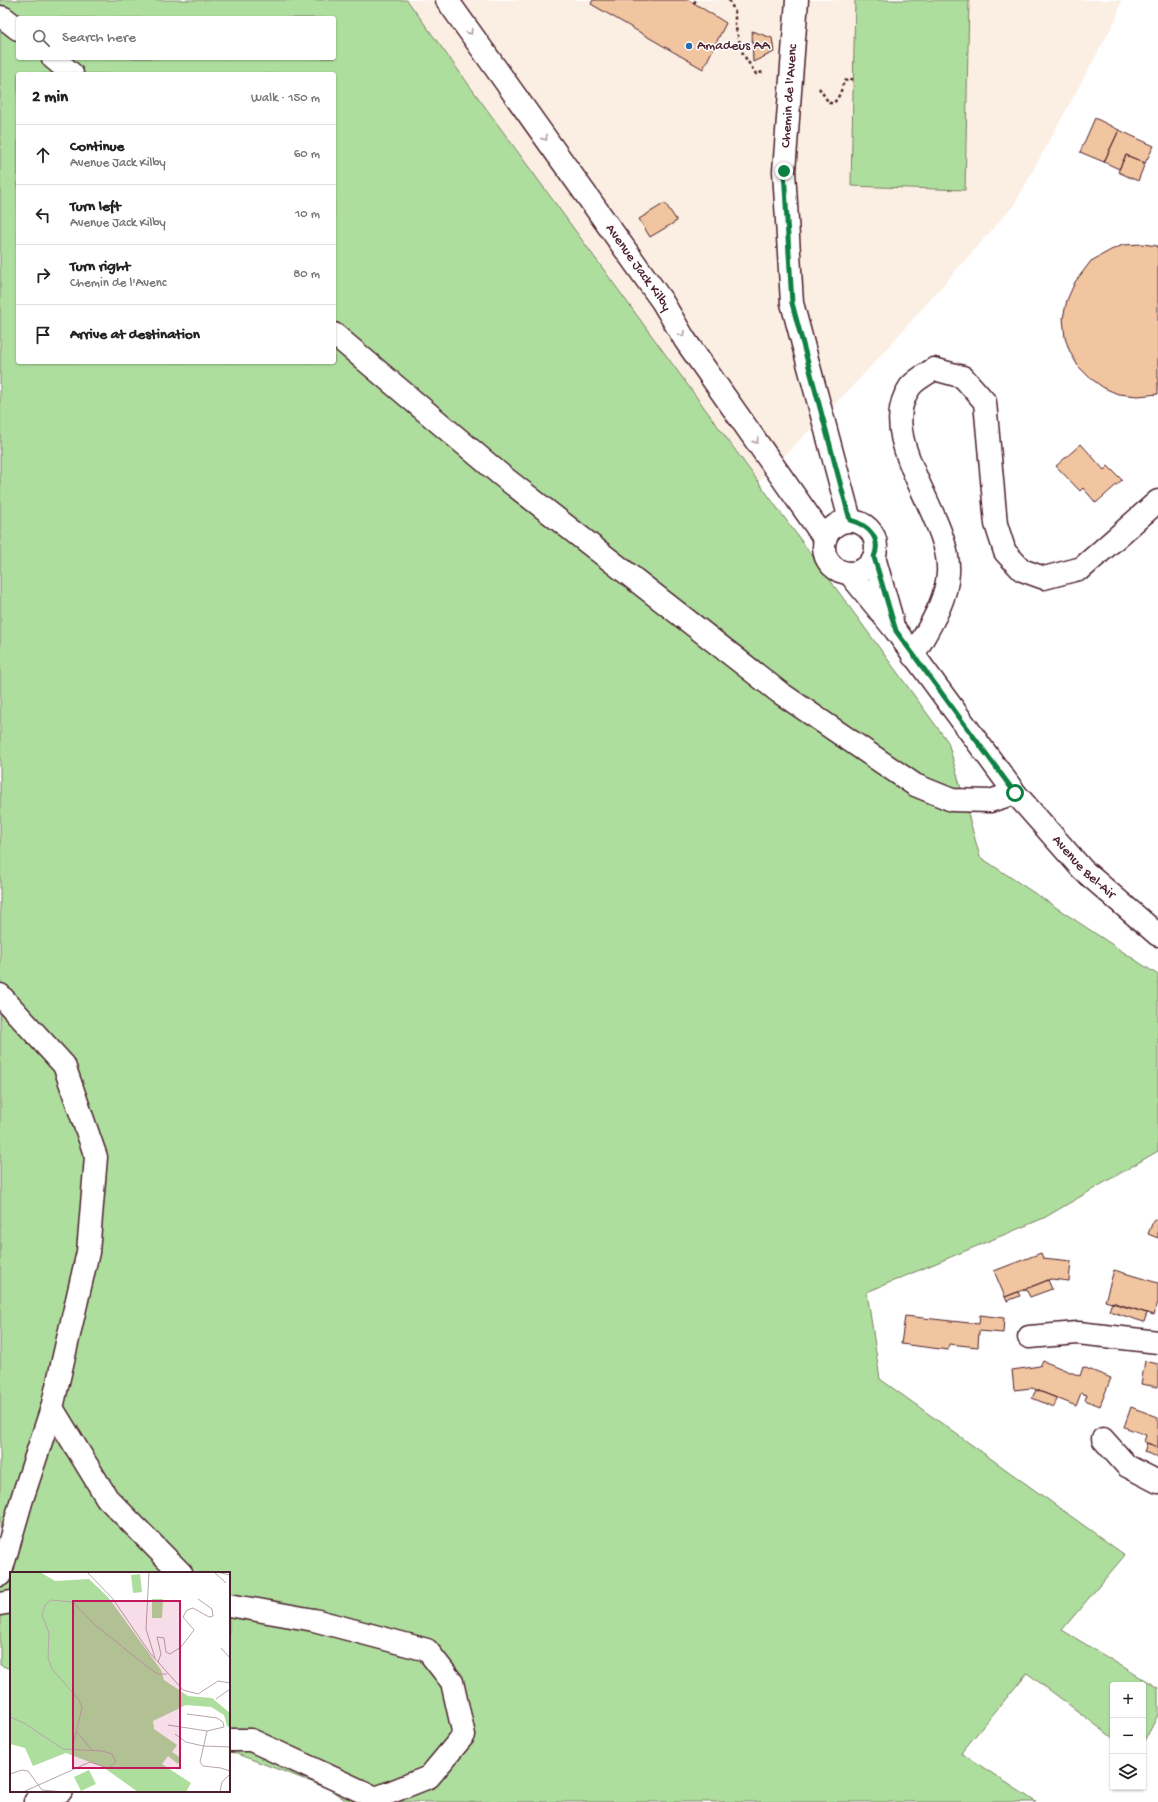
<!DOCTYPE html>
<meta charset="utf-8">
<style>
:root{--surface:#fff;--page:#f2f2f2;--text:#222;--muted:#767676;--line:#e0e0e0}
body{margin:0;font-family:"Gochi Hand",sans-serif;background:var(--page);color:var(--text)}
.controls{position:absolute;right:12px;bottom:12px;display:grid;overflow:hidden;border-radius:4px;box-shadow:0 1px 3px #0004}
.controls button{width:36px;height:36px;display:grid;place-items:center;padding:0;border:0;border-bottom:1px solid var(--line);background:var(--surface);color:var(--text);font:20px sans-serif}
.stop{position:absolute;width:12px;height:12px;margin:-9px;border:3px solid #0b8043;border-radius:50%;background:#fff}
.stop.end{background:#0b8043;border-color:#fff;box-shadow:0 1px 4px #0008}
.list{margin:0;padding:0;list-style:none}
h2{display:flex;justify-content:space-between;align-items:center;height:52px;margin:0;padding:0 16px;font-size:17px}
h2 small{font-size:13px;font-weight:400;color:var(--muted)}
.list li{display:grid;grid-template-columns:26px 1fr auto;gap:12px;align-items:center;box-sizing:border-box;height:60px;padding:0 16px;border-top:1px solid var(--line)}
.list b{display:block;font-size:15px;white-space:nowrap}
.list p{margin:0;font-size:13px;white-space:nowrap;color:var(--muted)}
.list em{font-size:13px;font-style:normal;color:var(--muted)}
.icon{flex:none;width:22px;height:22px;fill:none;stroke:currentColor;stroke-width:2;stroke-linecap:round;stroke-linejoin:round}
.map{position:relative;flex:none;width:1158px;height:1802px;overflow:hidden}
.search{position:absolute;background:var(--surface);box-shadow:0 1px 3px #0004;left:16px;top:16px;width:320px;height:44px;display:flex;align-items:center;gap:10px;box-sizing:border-box;padding:0 14px;border-radius:4px;color:var(--muted);font-size:15px}
.panel{position:absolute;background:var(--surface);box-shadow:0 1px 3px #0004;left:16px;top:72px;width:320px;height:292px;border-radius:4px}
.map>svg:first-child{display:block}
.built{fill:#fbeee2}
.green{fill:#aede9e;stroke:#7c7e64;fill-rule:evenodd}
.building{fill:#f1c5a0;stroke:#4a1f2b}
.lines{fill:none;stroke-linecap:round;stroke-linejoin:round}
.minor-casing{stroke:#4a1f2b;stroke-width:25}
.path{stroke:#4a1f2b;stroke-width:2.5;stroke-dasharray:3 3;stroke-linecap:butt}
.minor{stroke:#fff;stroke-width:22}
.oneway{stroke:#ae9aa0}
.route{stroke:#0b8043;stroke-width:5}
.poi-dot{fill:#1f6fb2;stroke:#fff;stroke-width:1.5}
.labels{text-anchor:middle;dominant-baseline:central;stroke-width:3;stroke-linejoin:round;paint-order:stroke}
.poi-label{font-size:14px;fill:#4a1f2b;stroke:#fff;text-anchor:start}
.street-label{font-size:14px;fill:#4a1f2b;stroke:#fff}
.inset-road{fill:none;stroke:#b7a5aa;stroke-width:1}
.view{fill:#c2185b;fill-opacity:0.15;stroke:#c2185b;stroke-width:2}
.inset-edge{fill:none;stroke:#4a1f2b;stroke-width:2}
</style>
<div class="map">
<svg width="1158" height="1802" viewBox="0 0 1158 1802">
<rect width="100%" height="100%" fill="#fff"/>
<filter id="ink" filterUnits="userSpaceOnUse"><feTurbulence type="fractalNoise" baseFrequency=".025" numOctaves="2"/><feDisplacementMap in="SourceGraphic" scale="8" xChannelSelector="R" yChannelSelector="G"/><feConvolveMatrix kernelMatrix="1 2 1 2 8 2 1 2 1" color-interpolation-filters="sRGB"/></filter>
<g filter="url(#ink)">
<path class="built" d="M407,0H1121L1117,17L1014,205L865,373L759,482Z"/>
<path class="green" d="M0,0H407L948,742L980,857L1158,975V1151L1044,1218L867,1292L880,1379L1125,1555L1062,1630L1158,1688V1715L1143,1744V1685H1113V1738L1027,1673L961,1753L1036,1802H348L328,1788L229,1751V1573H11V1669L0,1665ZM18,18H334V58H18ZM18,74H334V362H18Z
M855,0H969L965,190L851,186Z"/>
<path class="building" d="M593,0H689L726,23L703,69L591,4Z
M752,31L772,38L774,52L753,62Z
M1095,118L1119,130L1104,162L1080,152Z
M1119,130L1154,146L1145,163L1126,155L1119,169L1104,162Z
M1126,155L1145,163L1138,181L1118,172Z
M665,203L677,221L650,237L639,219Z
M1142,244L1158,246V394L1138,396L1118,394L1104,388L1090,378L1078,366L1070,352L1065,338L1063,318L1067,300L1075,282L1091,261L1111,250L1123,245Z
M1081,444L1104,470L1108,466L1122,480L1096,503L1083,488L1080,491L1056,466Z
M1154,1219L1158,1220V1238L1148,1234Z
M1041,1253L1043,1258L1071,1261L1069,1281L1051,1279L1005,1297L994,1271Z
M1114,1270L1158,1283V1302L1154,1315L1105,1301Z
M1048,1280L1052,1289L1030,1297L1026,1289Z
M1018,1292L1020,1296L1007,1301L1005,1297Z
M1112,1302L1147,1313L1144,1322L1109,1311Z
M980,1315L1004,1318L1003,1333L979,1331L978,1347L949,1344L948,1350L901,1344L905,1316L979,1324Z
M1043,1361L1080,1376L1083,1367L1111,1378L1100,1406L1085,1400L1087,1395L1081,1393L1076,1406L1032,1388L1014,1390L1012,1370L1040,1366Z
M1145,1361L1158,1364V1387L1141,1384Z
M1036,1390L1057,1398L1054,1407L1032,1398Z
M1131,1407L1158,1417V1447L1144,1442L1146,1435L1124,1427Z
M1147,1443L1158,1447V1457L1144,1452Z"/>
<g class="lines">
<defs>
<g id="minor">
<path id="s1" d="M447,0L662,301L685,340L825,539"/>
<path d="M797,0L784,171L792,303L850,520"/>
<path d="M0,17L4,18L18,29"/>
<path d="M53,58L72,74"/>
<path d="M334,334L501,475L779,692L915,785L952,800L990,801L1015,793"/>
<circle cx="850" cy="547" r="26"/>
<path d="M874,557L892,620"/>
<path id="s2" d="M849,573L896,631L1015,793L1083,870L1158,935"/>
<path d="M913,656C927,630 946,604 948,573C952,517 873,439 910,387C915,380 927,374 934,369L963,377L985,402L996,524L1005,552L1022,570L1044,578L1082,568L1158,501"/>
<path d="M0,995L64,1065L96,1157L88,1252L52,1408L22,1499L0,1575"/>
<path d="M1029,1337L1078,1333L1158,1342"/>
<path d="M52,1408L107,1498L181,1573"/>
<path d="M1103,1439L1127,1466L1158,1482"/>
<path d="M0,1604L11,1602"/>
<path d="M229,1605L314,1620L427,1650L452,1682L464,1735L429,1777L376,1798L251,1740H229"/>
<path d="M35,1802L61,1791"/>
</g>
</defs>
<use href="#minor" class="minor-casing"/>
<path class="path" d="M729,0L735,12V25L743,54L756,74L763,72
M694,3L696,0
M819,88L829,103H834L840,94L844,81L853,79"/>
<use href="#minor" class="minor"/>
</g>
<defs><path id="oneway-chevron" d="M-2-3.5L2.5 0L-2 3.5" fill="none" stroke-width="1.6" stroke-linecap="round" stroke-linejoin="round"/></defs>
<g class="oneway">
<use href="#oneway-chevron" transform="translate(470 32) rotate(55)"/>
<use href="#oneway-chevron" transform="translate(545 138) rotate(55)"/>
<use href="#oneway-chevron" transform="translate(682 334) rotate(59)"/>
<use href="#oneway-chevron" transform="translate(756 441) rotate(55)"/>
</g>
</g>
<g class="lines" filter="url(#ink)">
<path class="route" d="M784,171L792,303L850,520C868,525 882,538 874,557L896,631L1015,793"/>
</g>
<circle class="poi-dot" cx="689" cy="46" r="4"/>
<g class="labels">
<g class="poi-label">
<text x="697" y="46">Amadeus AA</text>
</g>
<g class="street-label">
<text transform="translate(790 96) rotate(-86)">Chemin de l'Avenc</text>
<text stroke="none"><textPath href="#s1" startOffset="329">Avenue Jack Kilby</textPath></text>
<text stroke="none"><textPath href="#s2" startOffset="377">Avenue Bel-Air</textPath></text>
</g>
</g>
<g transform="translate(10 1572)">
<rect width="220" height="220" fill="#fff"/>
<path d="M0,0H30L45,9L79,7L98,25L151,98L154,108L178,124L202,126L220,141V156L217,154L214,143L201,135L176,133L143,149L144,157L167,173L162,180L171,186L168,192L158,184L152,192L181,211L176,220H128L93,195L56,181L23,194L15,176L0,172ZM130,2L132,20L123,21L121,3ZM142,27H153L152,46H142ZM79,198L86,212L71,219L64,205Z" fill="#aede9e"/>
<path class="inset-road" d="M77,0L103,27L140,81L173,118L188,122L208,109L220,111M139,0L136,57L145,86M204,0L216,11M207,0L220,3M211,76L220,86M148,90L151,82L147,65L154,66L156,80L160,82L171,75L184,58L173,45L177,38L183,36L199,45L203,44L202,37L188,27M206,127L220,117M0,145L14,151L53,177L92,179L102,182L106,190L98,196L80,190L13,220M158,153L197,159L214,155L213,150L207,146L177,142M197,159L190,190L193,194L211,196L220,199M67,160L82,178M165,162L176,170L193,174L220,175M62,178L72,136L69,128L42,97L38,86L39,61L32,43L35,33L41,28L63,30L84,52L135,93L148,102H157M0,202L12,198L18,199L32,218L55,220M210,220L212,210L220,202"/>
<path class="view" d="M63,29H170V196H63Z"/>
<rect width="220" height="220" class="inset-edge"/>
</g>
</svg>
<div class="controls">
<button>+</button>
<button>−</button>
<button><svg class="icon" aria-label="layers" viewBox="0 0 24 24"><path d="M12 4l9 5-9 5-9-5zM3 14l9 5 9-5"/></svg></button>
</div>
<div class="stop" style="left:1015px;top:793px"></div>
<div class="stop end" style="left:784px;top:171px"></div>
<div class="search"><svg class="icon" aria-label="search" viewBox="0 0 24 24"><circle cx="10" cy="10" r="6"/><path d="M15 15l6 6"/></svg>Search here</div>
<section class="panel">
<h2>2 min<small>Walk · 150 m</small></h2>
<ul class="list">
<li><svg class="icon" aria-label="ahead" viewBox="0 0 24 24"><path d="M12 20V5M6 11l6-6 6 6"/></svg><div><b>Continue</b><p>Avenue Jack Kilby</p></div><em>60 m</em></li>
<li><svg class="icon" aria-label="left" viewBox="0 0 24 24"><path d="M17 20v-9H6M10 6l-5 5 5 5"/></svg><div><b>Turn left</b><p>Avenue Jack Kilby</p></div><em>10 m</em></li>
<li><svg class="icon" aria-label="right" viewBox="0 0 24 24"><path d="M7 20v-9h11M14 6l5 5-5 5"/></svg><div><b>Turn right</b><p>Chemin de l'Avenc</p></div><em>80 m</em></li>
<li><svg class="icon" aria-label="arrive" viewBox="0 0 24 24"><path d="M6 21V4h12l-3 4 3 4H6"/></svg><div><b>Arrive at destination</b></div></li>
</ul>
</section>
</div>
